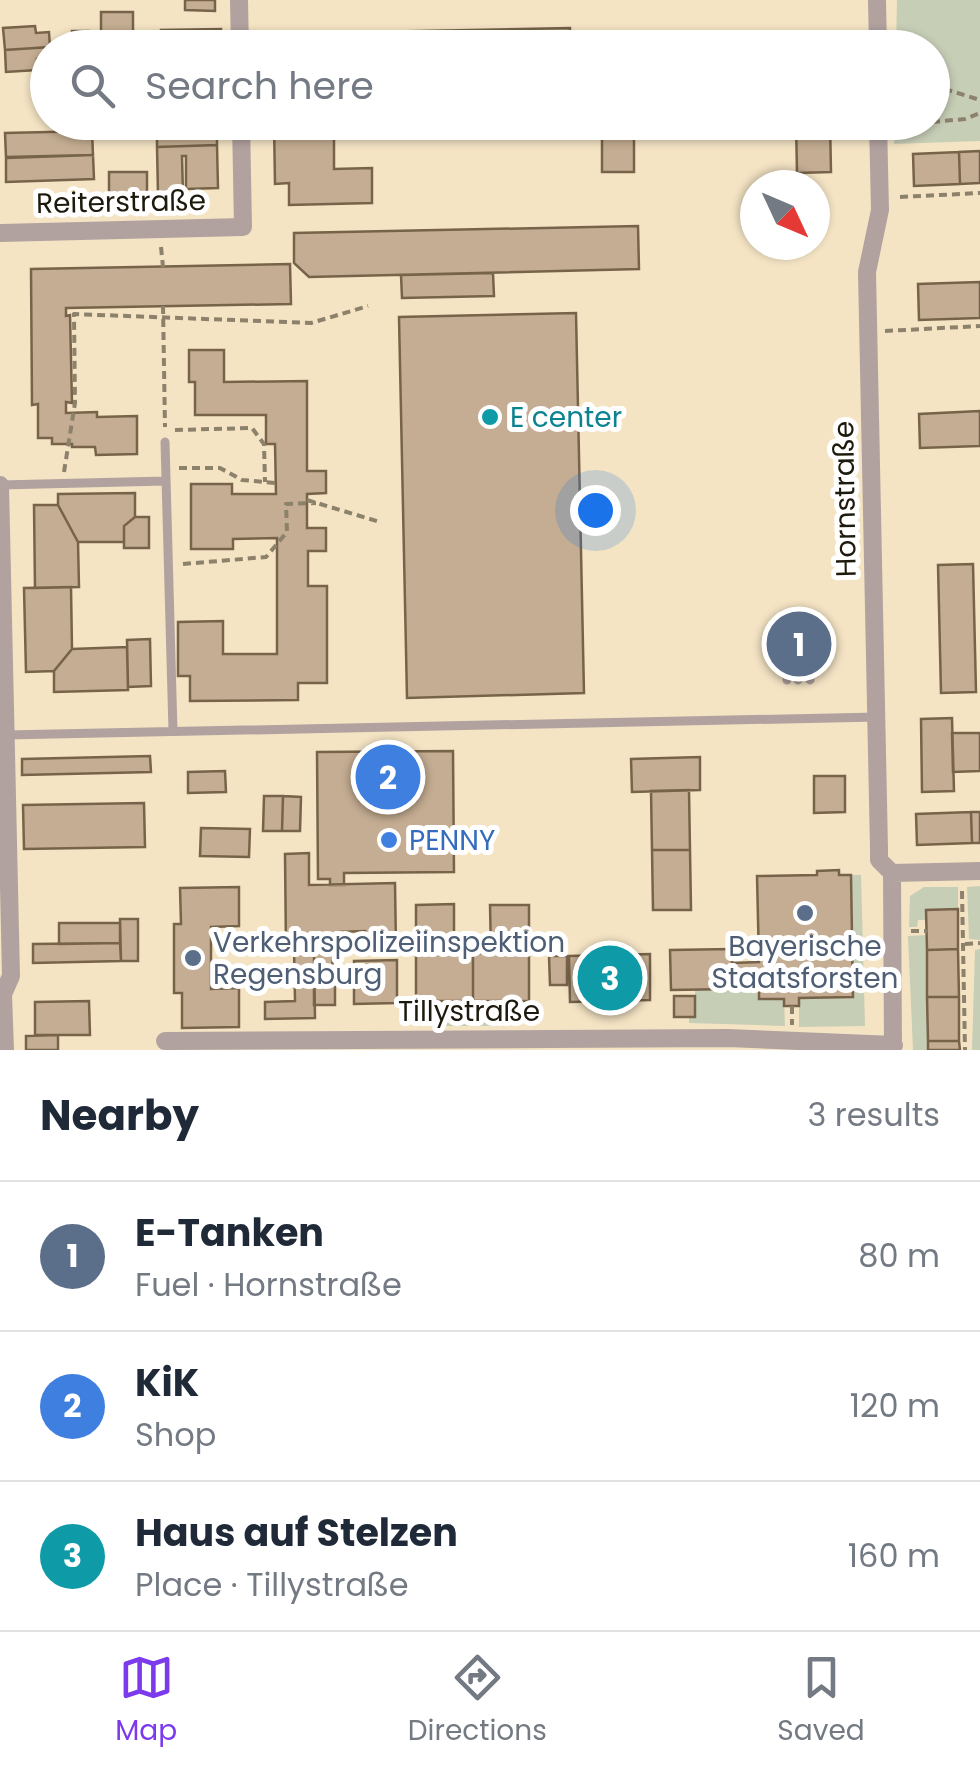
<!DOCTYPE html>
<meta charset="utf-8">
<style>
:root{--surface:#fff;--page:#f2f2f3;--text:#1f2937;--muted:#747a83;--line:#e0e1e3;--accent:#7c3aed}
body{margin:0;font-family:Poppins,sans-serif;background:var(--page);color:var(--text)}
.compass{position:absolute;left:740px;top:170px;width:90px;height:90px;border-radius:50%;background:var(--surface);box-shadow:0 2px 8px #0004;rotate:134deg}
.you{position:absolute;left:595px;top:510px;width:35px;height:35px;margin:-25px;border:8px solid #fff;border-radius:50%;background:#1a73e8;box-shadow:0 0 0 15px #1a73e833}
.badge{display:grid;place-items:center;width:65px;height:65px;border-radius:50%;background:var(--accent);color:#fff;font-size:32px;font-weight:700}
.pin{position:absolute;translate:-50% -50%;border:5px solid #fff;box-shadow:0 2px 10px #0006}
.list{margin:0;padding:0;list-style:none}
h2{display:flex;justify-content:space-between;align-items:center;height:130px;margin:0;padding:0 40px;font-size:42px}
h2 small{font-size:32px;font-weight:400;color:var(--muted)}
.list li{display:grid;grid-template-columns:65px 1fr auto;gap:30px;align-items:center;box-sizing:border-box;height:150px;padding:0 40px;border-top:2px solid var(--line)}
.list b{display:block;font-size:38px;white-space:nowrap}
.list p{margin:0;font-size:32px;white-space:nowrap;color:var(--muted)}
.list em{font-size:32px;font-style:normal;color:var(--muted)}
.icon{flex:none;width:55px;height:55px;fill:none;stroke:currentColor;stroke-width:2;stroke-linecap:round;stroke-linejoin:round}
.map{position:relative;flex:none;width:980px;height:1050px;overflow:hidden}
.search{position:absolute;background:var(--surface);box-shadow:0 2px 8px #0004;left:30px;right:30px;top:30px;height:110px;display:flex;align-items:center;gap:25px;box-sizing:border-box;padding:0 35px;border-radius:55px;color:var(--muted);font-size:38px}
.sheet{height:580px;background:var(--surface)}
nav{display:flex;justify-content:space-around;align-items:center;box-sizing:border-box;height:140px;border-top:2px solid var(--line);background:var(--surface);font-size:28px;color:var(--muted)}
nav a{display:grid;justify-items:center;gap:5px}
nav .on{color:var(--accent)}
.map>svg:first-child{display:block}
.green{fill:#c7ceb6}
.building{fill:#c4ad92;stroke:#776349;stroke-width:2.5}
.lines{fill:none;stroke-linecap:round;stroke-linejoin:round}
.path{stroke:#8c816b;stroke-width:4;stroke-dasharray:8 5;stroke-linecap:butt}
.service{stroke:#b1a29f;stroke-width:9}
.minor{stroke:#b1a29f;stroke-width:18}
.culture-dot{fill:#0f9aa8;stroke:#fff;stroke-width:4}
.shop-dot{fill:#3f7fe0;stroke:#fff;stroke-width:4}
.service-dot{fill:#5c6f8a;stroke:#fff;stroke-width:4}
.labels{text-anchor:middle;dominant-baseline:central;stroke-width:10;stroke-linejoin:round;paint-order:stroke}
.street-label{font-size:28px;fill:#1e190d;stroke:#fff}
.culture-label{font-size:28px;fill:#0d838f;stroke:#fff;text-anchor:start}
.shop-label{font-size:28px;fill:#366cbe;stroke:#fff;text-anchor:start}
.service-label{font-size:28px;fill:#4e5e75;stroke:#fff;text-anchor:start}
</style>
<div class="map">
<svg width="980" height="1050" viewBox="0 0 980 1050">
<rect width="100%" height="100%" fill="#f4e4c4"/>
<path class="green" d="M897,0H980V141L894,144V123L932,122V48L896,47Z
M851,875H861L865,1026L799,1027V998L852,997Z
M980,886V940L969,939L967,887Z
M924,887H958V909L927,910L926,920H918L917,927H909L910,896Z
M927,935L928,1050H913L908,936Z
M980,949V1050H972L975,950Z
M732,980H739V990H759L784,999L785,1026L689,1023V1017L695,1016V989H731Z
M437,1001H509V1026H438Z"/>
<path class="building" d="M185,0H215V11L185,10Z
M101,12H133V41H101Z
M35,26L36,33L49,32L50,47L5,50L3,28Z
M570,28V48H266V34Z
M221,29V48H161V30Z
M72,31H89V47H72Z
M828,40V48H795L794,41Z
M50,47L48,59H37V70L6,72L5,50Z
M274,122H334V169L372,168V203L289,205V183L275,184Z
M602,122H634V172H602Z
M796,122H830L831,172L797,173Z
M217,125V145L157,147V127Z
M92,131L93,155L6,157L5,133Z
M217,145L218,188L186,189V156H182L183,194H158L157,147Z
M980,151V183L960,184L959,152Z
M959,152L960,184L914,186L913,154Z
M93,155L94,179L6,182V158Z
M109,172H147V205H109Z
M638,226L639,269L309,277L294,263V233Z
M290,264L291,304L66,308V316L70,315L72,403L66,402V413L97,412V417L137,416V454L96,455L95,447H72V444H52V438H38V404L32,405L31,269Z
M493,273L494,296L402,298L401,275Z
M980,282V318L919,320L918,284Z
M576,313L584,693L407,698L399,317Z
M189,350H224V382L307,381V471H326V493L307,494V528H326V551H308V586H327V683H298V700L190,701V676H178V622L223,621V654H277V538L233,539V549H191V484H232V494H276L275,444H266V415H195V382H189Z
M980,411V446L920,448L919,414Z
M135,493V517L124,526V542H78L58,505V494Z
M34,505H58L78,542L79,587L35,588Z
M135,517H149V548H124V526Z
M973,564L976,692L941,693L938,565Z
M71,587L72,649L54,671L26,672L24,588Z
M779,633H815V655H780Z
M815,633H828V655H815Z
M150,639L151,686L128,687L127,640Z
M127,647L128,690L54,692V671L72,649Z
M952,718L954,791L922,792L921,719Z
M952,733H980V771L953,772Z
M453,751L454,872L344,873V885H330V879H318L317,752Z
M150,756L151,772L22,775V759Z
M700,757V790L632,792L631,759Z
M225,771L226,792L188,793V772Z
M814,776H845V812L814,813Z
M689,790L690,850H652L651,791Z
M264,796H283L282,831H263Z
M283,796L301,797L300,831H282Z
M144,803L145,847L24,849L23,805Z
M971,812H980V843H972Z
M971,812L972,843L917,845L916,814Z
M201,828L250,829L249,857L200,856Z
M652,850H690L691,910H653Z
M309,853V885L395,883L396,948H365V931L340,932V946L314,948L315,1018L265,1019V1002L295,1001L294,949H286L285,854Z
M839,870V875H851L853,997L799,998V1006H784V999H759V990H739V980H732V989L671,990L670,950L732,949V963L759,962L757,876L817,875V871Z
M239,887V926L211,927V989L239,988V1027L182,1028V993H174V924H181L180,888Z
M454,904V954L473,953V1001H416V905Z
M490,905H529V1001H473V953H491Z
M958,909V949L927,950L926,910Z
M120,919H138V961H121Z
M59,923H120V943L59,944Z
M120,943L121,961L33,963V944Z
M333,947L332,981H314V948Z
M958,949L959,997H927V950Z
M650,954V1000L570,1002L569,956Z
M549,956H567V985H550Z
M397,960V1003L354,1004V961Z
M314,981H335V1005H314Z
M674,996H695V1017H674Z
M927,997H959V1041H928Z
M89,1001L90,1035H35V1002Z
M58,1035V1050H26V1036Z
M928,1041H959L960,1050H928Z"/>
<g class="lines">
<path class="path" d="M932,85L980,100
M932,122L965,119L980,113
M900,197L980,193
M161,247L163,267
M163,306L165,427
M885,331L980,326
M175,430L252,428L264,444L265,482
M179,468H220L242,480L276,483
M64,472L75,403L74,314L311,323L368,306
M307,500L380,522
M581,516L610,515
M183,564L266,557L287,532L286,504L316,503
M962,891L965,1050
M911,931H927
M965,944L980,943
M792,1006V1025
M434,1021V1001
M512,1021L513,1001"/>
<path class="service" d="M165,442L173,731
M0,485L166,481
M798,613V680
M808,613L810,680
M787,614V680
M6,735L878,717"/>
<path class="minor" d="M239,0L240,48
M877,0L878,48
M878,122L880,210L867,272L879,849V860L892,873L893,1050
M0,233L243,227L241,122
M0,485L11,976L3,994L5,1050
M892,873L980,871
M165,1041L728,1038L894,1045"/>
</g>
<circle class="culture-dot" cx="490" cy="417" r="10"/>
<circle class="shop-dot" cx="389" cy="840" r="10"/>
<g class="service-dot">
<circle cx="805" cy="913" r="10"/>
<circle cx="193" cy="958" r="10"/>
</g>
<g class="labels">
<g class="street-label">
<text transform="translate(121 202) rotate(-1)">Reiterstraße</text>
<text transform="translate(845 499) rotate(-91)">Hornstraße</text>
<text x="469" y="1011">Tillystraße</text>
</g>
<g class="culture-label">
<text x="510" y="417">E center</text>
</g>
<g class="shop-label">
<text x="409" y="840">PENNY</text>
</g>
<g class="service-label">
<text x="213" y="942">Verkehrspolizeiinspektion<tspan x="213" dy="32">Regensburg</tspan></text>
<text x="805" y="946" text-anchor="middle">Bayerische<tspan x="805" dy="32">Staatsforsten</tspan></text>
</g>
</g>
</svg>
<svg class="compass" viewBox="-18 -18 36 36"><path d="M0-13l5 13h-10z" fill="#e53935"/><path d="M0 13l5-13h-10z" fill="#747a83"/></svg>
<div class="you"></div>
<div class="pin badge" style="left:799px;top:644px;background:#5c6f8a">1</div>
<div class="pin badge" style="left:388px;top:777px;background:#3f7fe0">2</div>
<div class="pin badge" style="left:610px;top:978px;background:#0f9aa8">3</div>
<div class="search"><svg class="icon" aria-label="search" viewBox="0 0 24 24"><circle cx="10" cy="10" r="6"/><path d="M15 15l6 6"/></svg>Search here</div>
</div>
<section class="sheet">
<h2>Nearby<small>3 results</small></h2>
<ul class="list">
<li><span class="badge" style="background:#5c6f8a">1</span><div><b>E-Tanken</b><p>Fuel · Hornstraße</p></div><em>80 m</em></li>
<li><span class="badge" style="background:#3f7fe0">2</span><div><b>KiK</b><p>Shop</p></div><em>120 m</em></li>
<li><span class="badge" style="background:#0f9aa8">3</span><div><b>Haus auf Stelzen</b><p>Place · Tillystraße</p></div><em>160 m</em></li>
</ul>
</section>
<nav>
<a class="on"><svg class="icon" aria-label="map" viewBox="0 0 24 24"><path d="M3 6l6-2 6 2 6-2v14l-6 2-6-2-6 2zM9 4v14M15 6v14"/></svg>Map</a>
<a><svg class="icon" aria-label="directions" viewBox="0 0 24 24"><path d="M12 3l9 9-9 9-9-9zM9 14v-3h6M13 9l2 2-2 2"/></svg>Directions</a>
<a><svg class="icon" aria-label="saved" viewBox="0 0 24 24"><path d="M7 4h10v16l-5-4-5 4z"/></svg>Saved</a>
</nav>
